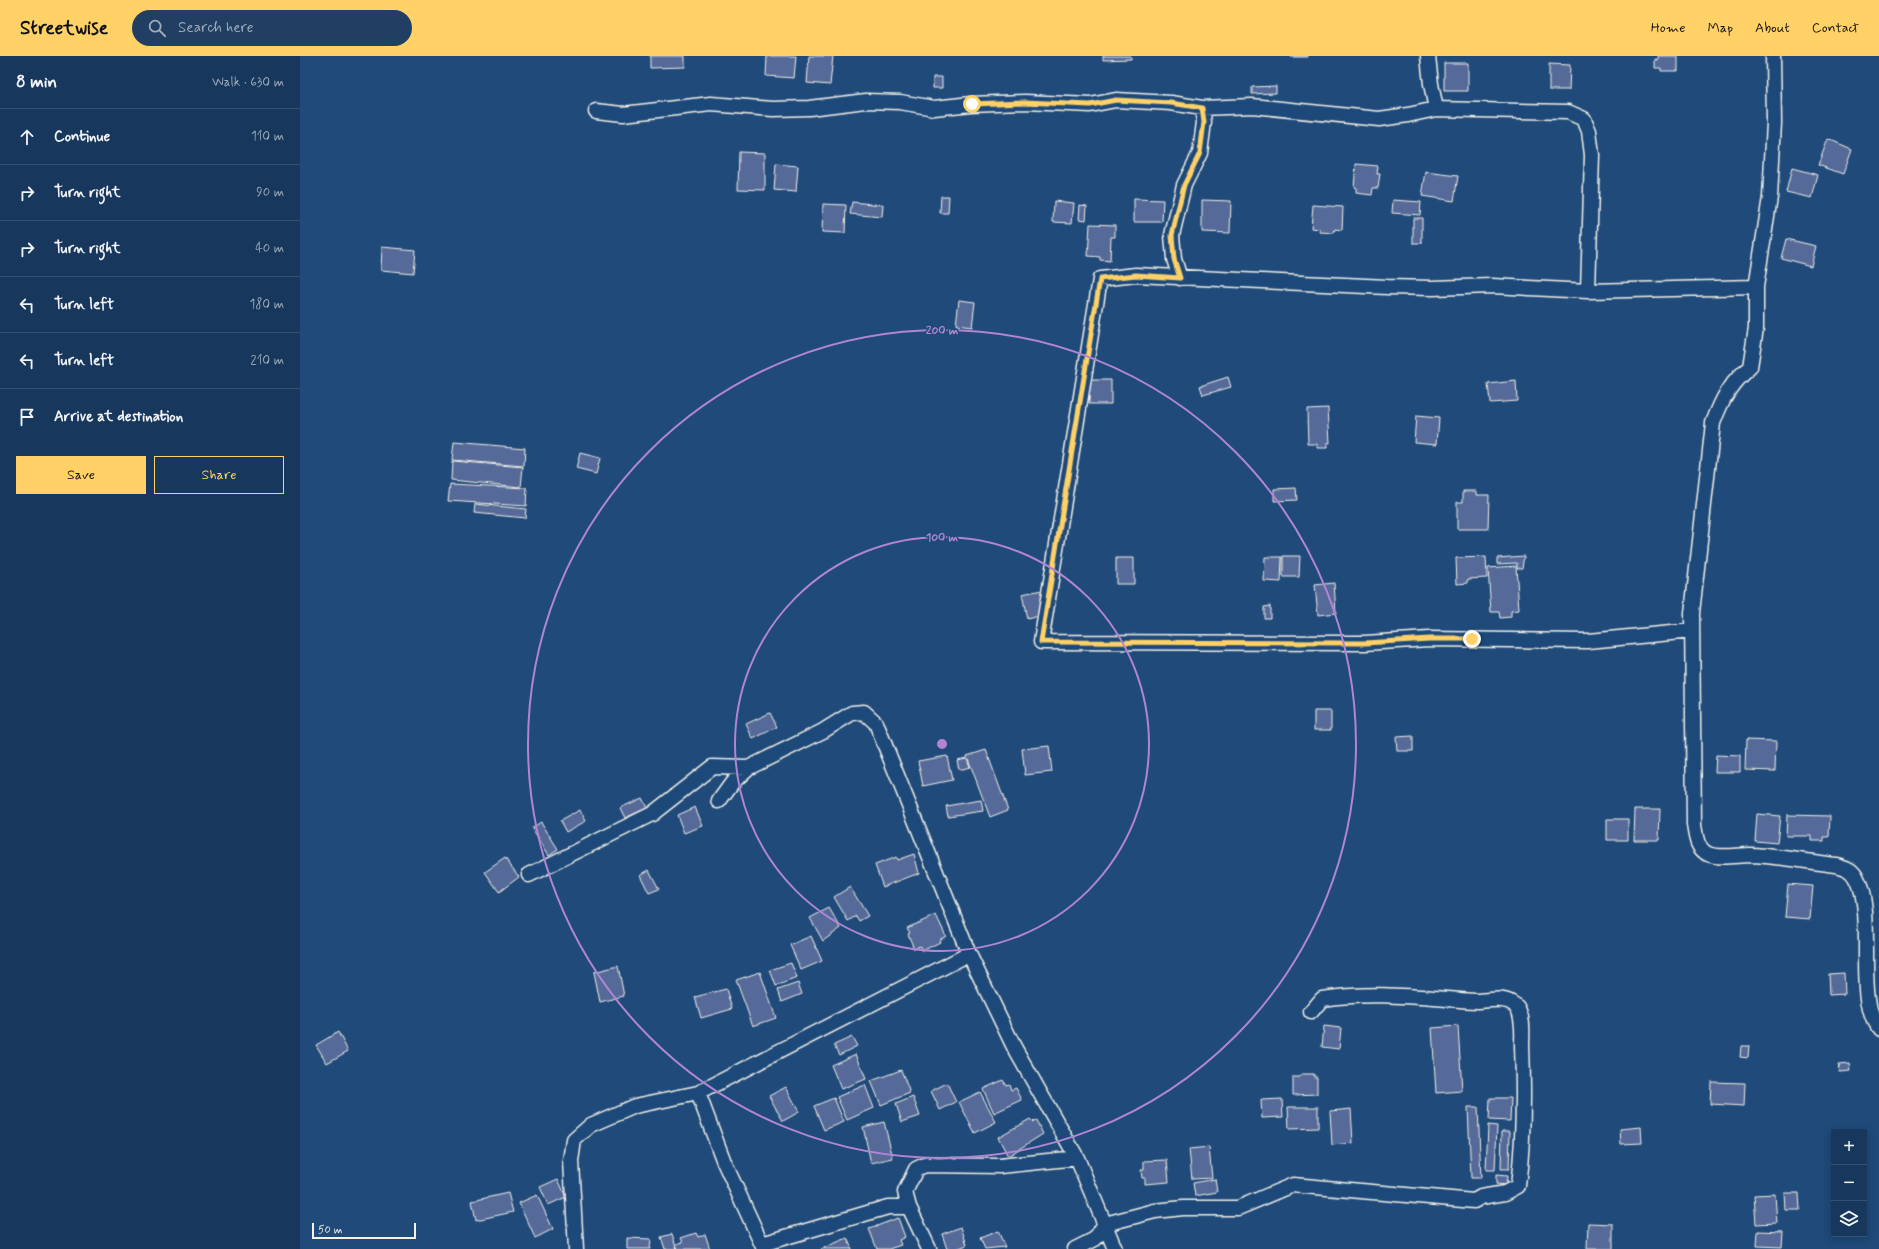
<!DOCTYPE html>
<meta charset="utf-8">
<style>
:root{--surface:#17385c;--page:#203f62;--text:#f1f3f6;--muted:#9eacbb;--line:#365272;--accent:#ffd166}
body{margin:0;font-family:Mynerve,sans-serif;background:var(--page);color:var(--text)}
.controls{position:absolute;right:12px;bottom:12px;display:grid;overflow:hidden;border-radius:0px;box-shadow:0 2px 10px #0003}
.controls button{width:36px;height:36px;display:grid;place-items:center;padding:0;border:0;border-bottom:1px solid var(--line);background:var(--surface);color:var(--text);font:20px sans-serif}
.scale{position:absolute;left:12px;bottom:10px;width:104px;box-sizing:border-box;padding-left:4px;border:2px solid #f4f1e8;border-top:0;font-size:11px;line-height:14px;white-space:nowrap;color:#f4f1e8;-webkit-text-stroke:3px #1f4a7a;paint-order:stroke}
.stop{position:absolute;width:12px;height:12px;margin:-9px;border:3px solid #ffd166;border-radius:50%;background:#fff}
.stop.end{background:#ffd166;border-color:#fff;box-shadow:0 1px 4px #0008}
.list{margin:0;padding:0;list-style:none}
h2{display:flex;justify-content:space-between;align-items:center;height:52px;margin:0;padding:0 16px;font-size:17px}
h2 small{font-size:13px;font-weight:400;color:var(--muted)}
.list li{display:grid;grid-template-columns:26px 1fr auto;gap:12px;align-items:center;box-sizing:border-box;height:56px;padding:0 16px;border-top:1px solid var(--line)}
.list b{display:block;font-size:15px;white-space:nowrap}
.list em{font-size:13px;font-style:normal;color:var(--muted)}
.actions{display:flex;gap:8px;padding:12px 16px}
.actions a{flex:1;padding:9px 0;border:1px solid var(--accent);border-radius:0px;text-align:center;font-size:14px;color:var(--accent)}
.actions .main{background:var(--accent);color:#111}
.icon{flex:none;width:22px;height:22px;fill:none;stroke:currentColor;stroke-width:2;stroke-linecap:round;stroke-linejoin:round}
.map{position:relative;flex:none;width:1579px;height:1193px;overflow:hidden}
header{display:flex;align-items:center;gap:24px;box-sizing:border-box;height:56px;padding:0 20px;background:var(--accent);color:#111}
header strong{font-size:19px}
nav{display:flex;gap:22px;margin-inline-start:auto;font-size:14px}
.search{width:280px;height:36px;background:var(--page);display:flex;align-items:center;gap:10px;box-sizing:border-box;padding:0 14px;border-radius:22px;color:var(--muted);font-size:15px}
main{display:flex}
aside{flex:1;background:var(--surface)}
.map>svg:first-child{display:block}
.building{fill:#576a99;stroke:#f4f1e8}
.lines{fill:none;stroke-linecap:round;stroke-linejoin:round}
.minor-casing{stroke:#f4f1e8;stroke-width:17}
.minor{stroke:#1f4a7a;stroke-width:14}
.route{stroke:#ffd166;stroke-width:5}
.ring{fill:none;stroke:#b185d1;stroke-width:2}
.centre{fill:#b185d1;stroke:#1f4a7a;stroke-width:2}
.ring-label{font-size:12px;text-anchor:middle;font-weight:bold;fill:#b185d1;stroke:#1f4a7a;stroke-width:3;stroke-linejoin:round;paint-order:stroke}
</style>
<header>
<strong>Streetwise</strong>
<div class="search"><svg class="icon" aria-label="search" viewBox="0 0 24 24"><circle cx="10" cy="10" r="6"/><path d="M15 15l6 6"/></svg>Search here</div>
<nav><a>Home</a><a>Map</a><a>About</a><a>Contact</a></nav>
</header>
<main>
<aside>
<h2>8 min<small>Walk · 630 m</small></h2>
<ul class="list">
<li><svg class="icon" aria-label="ahead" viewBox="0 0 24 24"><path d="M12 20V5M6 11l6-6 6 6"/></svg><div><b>Continue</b></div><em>110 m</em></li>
<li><svg class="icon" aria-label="right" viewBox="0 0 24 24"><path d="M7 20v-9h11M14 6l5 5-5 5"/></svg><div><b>Turn right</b></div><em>90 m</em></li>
<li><svg class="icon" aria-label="right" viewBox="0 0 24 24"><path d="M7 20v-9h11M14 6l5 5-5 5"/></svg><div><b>Turn right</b></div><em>40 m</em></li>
<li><svg class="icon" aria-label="left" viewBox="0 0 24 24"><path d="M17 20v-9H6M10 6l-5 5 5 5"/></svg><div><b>Turn left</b></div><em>180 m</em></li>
<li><svg class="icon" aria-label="left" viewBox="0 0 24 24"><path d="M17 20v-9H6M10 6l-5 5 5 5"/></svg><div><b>Turn left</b></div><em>210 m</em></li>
<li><svg class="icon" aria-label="arrive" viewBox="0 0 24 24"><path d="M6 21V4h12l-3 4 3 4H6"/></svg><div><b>Arrive at destination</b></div></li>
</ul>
<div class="actions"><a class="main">Save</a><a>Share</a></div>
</aside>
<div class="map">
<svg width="1579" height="1193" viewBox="0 0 1579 1193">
<rect width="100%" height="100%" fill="#1f4a7a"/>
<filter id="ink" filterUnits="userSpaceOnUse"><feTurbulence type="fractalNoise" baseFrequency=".025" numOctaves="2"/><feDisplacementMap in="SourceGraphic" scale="8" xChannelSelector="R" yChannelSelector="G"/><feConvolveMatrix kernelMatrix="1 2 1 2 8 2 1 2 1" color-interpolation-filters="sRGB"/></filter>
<g filter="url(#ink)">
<path class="building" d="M350,0H385V11L350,12Z
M467,0H496L494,22L466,20Z
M509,0H533L530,29L507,27Z
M803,0H831V3L803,4Z
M991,0H1008V1H991Z
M1358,0H1378V15H1361V12H1355V3L1358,4Z
M1144,7H1168V35H1144Z
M1249,8L1270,9L1269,34H1249Z
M633,21H642V32H633Z
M976,30V37L952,38V31Z
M1528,83L1552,93L1543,118L1518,109Z
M439,96L465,97V134L438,133Z
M476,108L498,110L496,136L474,134Z
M1056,108L1078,110L1077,118H1080L1078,132H1073L1072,139L1056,137V132L1054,131Z
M1492,112L1518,119L1512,142L1486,136Z
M1126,116L1158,120L1154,145L1122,140Z
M641,140H649L648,157H640Z
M834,143L863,144L862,166H834Z
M902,144L931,145L930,177L902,176Z
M1093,144L1121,146L1120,159L1092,157Z
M754,145L774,147L772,167L753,166Z
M552,146L583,149L582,161L550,158Z
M523,148L546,149L545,177L522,176Z
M780,149L787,150L786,164L779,163Z
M1013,149L1043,151L1042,174L1035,173L1034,177L1020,176V173L1011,172Z
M1113,162H1122V187H1113Z
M790,168L815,169V181H811L810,205L800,204V201L788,200Z
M1486,183L1516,190L1511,210L1481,202Z
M82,191L115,194L113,217L81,214Z
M659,244L675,246L672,271L656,269Z
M928,321L931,331L903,339L900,330Z
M789,324H811V348H789Z
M1216,325L1217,345L1190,347L1188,328Z
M1028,352L1030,387H1027V392H1017V388H1008L1007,353Z
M1116,360L1139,362L1137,388L1114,386Z
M154,386L225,392L224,410L152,404Z
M280,397L300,402L296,418L276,413Z
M152,405L223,411L221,431L151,424Z
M150,428L227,432L226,450L148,445Z
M996,432L997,444L974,445V433Z
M1163,435H1177V439H1189L1188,473H1157V446H1163Z
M175,448L226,453L225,462L174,457Z
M983,500H1000L999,521H983Z
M1224,500L1222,512H1217V507L1197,508V502Z
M965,501H982L981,526L964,525Z
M1186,501L1187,522L1168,523V527L1157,528L1156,502Z
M816,502H834V528H816Z
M1216,510L1219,554L1211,555V561L1200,562L1199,556H1191L1188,512Z
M1034,527L1036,557L1018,559L1015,529Z
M742,534L747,558L727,563L722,538Z
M970,550V562H964V551Z
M1014,655H1031V674H1014Z
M470,657L477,671L453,683L446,668Z
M1113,680V695H1097L1096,681Z
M1446,684L1476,685L1475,715L1445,714Z
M749,690L752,716L725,719L722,693Z
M686,694L708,754L690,761L667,700Z
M1416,699L1440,700V716H1415Z
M647,700L652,724L623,730L618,705Z
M667,702L670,711L659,714L657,704Z
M342,742L347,752L325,762L320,752Z
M681,744L683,755L648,760L646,750Z
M395,751L403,770L384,777L377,759Z
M1335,753H1360L1359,784H1334Z
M280,754L286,765L266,776L260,765Z
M1457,758L1480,760L1477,787L1455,785Z
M1487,759L1530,760L1529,781H1524V785H1512V780H1486Z
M1307,763H1328V784H1307Z
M241,766L258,793L249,799L232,772Z
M614,798L619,817L583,831L575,809L596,801L597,804Z
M205,802L219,821L199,836L185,816Z
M349,814L359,833L349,837L340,819Z
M1488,828L1513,830L1510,863L1485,861Z
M550,831L568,860L559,865L556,860L548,865L534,841Z
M529,852L541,872L523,885L510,862Z
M636,859L646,880L639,884L640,886L622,895L620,890L614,893L608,878L610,877L607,872Z
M511,880L522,905L501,914L490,889Z
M491,907L497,922L476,930L470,914Z
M318,910L324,940L300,946L294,916Z
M460,916L476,962L453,970L436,924Z
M1544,917L1545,938L1529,939L1528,918Z
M498,927L502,938L482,946L478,934Z
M426,933L432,953L401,962L395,941Z
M1024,970L1041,972L1039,993L1022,991Z
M1158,970L1162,1035L1136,1037L1132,972Z
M38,976L48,995L27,1007L16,989Z
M552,981L557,990L539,999L534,989Z
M1441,990H1449L1448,1002L1440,1001Z
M556,998L566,1023L541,1033L531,1009Z
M1550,1007L1551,1015L1540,1016L1539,1008Z
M601,1014L610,1037L581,1049L571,1025Z
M1001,1018H1014V1021H1017V1038L993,1039V1021H1000Z
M703,1024L706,1029L709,1028L711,1034L716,1032L722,1044L694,1057L683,1033Z
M1411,1026L1445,1027L1444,1050L1410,1048Z
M647,1027L656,1046L640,1054L631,1035Z
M565,1029L574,1052L547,1064L537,1041Z
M486,1031L499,1056L483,1065L469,1040Z
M680,1036L696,1066L675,1077L659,1046Z
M613,1041L620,1060L602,1066L596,1048Z
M534,1042L544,1066L524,1074L514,1050Z
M1190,1042H1211L1210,1065L1189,1064Z
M982,1043L983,1061L962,1062L961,1044Z
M988,1051H1018V1072L989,1073Z
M1168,1051H1178L1181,1122H1171Z
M1051,1053L1053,1087L1032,1089L1030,1055Z
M730,1063L733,1066L736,1064L743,1078L708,1100L698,1081Z
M584,1066L593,1102L571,1107L563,1071Z
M1188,1069L1197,1070L1195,1114H1186Z
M1341,1071L1342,1087L1321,1088L1320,1073Z
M1202,1075H1210L1209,1113H1201Z
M909,1091L912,1122L892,1123L889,1093Z
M867,1104L869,1126L845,1128V1122H842L841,1114H844V1105Z
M1196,1119L1207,1120L1206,1129L1196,1128Z
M258,1123L266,1141L248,1149L240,1131Z
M915,1123L917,1136L895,1140L893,1127Z
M208,1137L213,1156L176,1164L172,1145Z
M1485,1137H1499L1500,1154H1486Z
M1475,1138L1477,1167L1456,1168L1454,1139Z
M237,1139L253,1173L235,1182L219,1147Z
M598,1162L605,1181L599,1184L601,1189L589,1193H577L569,1173Z
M1288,1167L1313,1168V1193H1287Z
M661,1171L667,1189L656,1193H647L642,1178Z
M698,1175L705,1191L685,1193L680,1182Z
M1458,1175L1483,1176L1482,1191L1457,1190Z
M396,1177L398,1181L405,1178L410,1193H378L376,1188L383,1186L381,1182Z
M372,1178L377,1193H365L361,1181Z
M327,1182L351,1183L350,1193H327Z
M547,1182L552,1193H521Z"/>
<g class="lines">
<defs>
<path id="minor" d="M1128,0L1131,28L1136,53
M1473,0L1474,67L1470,141L1456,231V272L1450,311C1430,327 1422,343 1413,367L1392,557L1394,769C1396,780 1396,792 1408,798C1420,803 1437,799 1450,799C1479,800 1508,806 1536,809C1544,811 1552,813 1556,821C1577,856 1554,943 1579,973
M296,55L323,58L411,48L473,53L509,52L566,45L600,46L634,52L671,48L725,46L790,49L816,44L871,47L902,52L952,50L1079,63L1108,59L1136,53L1268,56L1284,63L1289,75L1292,99L1288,235
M880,222L874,203L872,179L884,129L900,97L904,66L902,52
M1392,575L1288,585L1129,583L1065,587L741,586L800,223L836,219L1087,231L1132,232L1192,230L1288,235L1456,231
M419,745L432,727L448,712L523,675L552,657L564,656L576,667L669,898L714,991L777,1102L815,1193
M229,819L352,758L412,711L448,712
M398,1037L424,1106L464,1193
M609,1151L629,1193
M462,1188L588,1151H609L605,1136L616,1113L624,1109L700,1110L777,1102
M276,1193L271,1105L274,1084L291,1069L335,1050L398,1037L669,898
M775,1193L795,1183L805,1168L855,1155L883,1152H938L993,1129L1174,1145L1181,1141L1205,1137L1218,1130C1224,1082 1224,1039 1222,990C1222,979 1224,962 1217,951C1216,950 1212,947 1210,946C1200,941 1187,945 1177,945C1125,942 1074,935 1022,943L1011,956"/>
</defs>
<use href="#minor" class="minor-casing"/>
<use href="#minor" class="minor"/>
</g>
</g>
<g class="lines" filter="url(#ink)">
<path class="route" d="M672,48L725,46L790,49L816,44L871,47L902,52L904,66L900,97L884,129L872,179L874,203L880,222L836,219L800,223L741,586L1065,587L1129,583H1172"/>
</g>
<g class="ring">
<circle cx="642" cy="688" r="207"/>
<circle cx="642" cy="688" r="414"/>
</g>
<circle cx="642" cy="688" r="6" class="centre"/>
<g class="ring-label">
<text x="642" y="278">200 m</text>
<text x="642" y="485">100 m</text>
</g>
</svg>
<div class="controls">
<button>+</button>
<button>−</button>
<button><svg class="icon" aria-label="layers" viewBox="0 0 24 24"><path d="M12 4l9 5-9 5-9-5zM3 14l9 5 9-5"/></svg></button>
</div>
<div class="scale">50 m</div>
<div class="stop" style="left:672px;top:48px"></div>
<div class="stop end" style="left:1172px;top:583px"></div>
</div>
</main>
